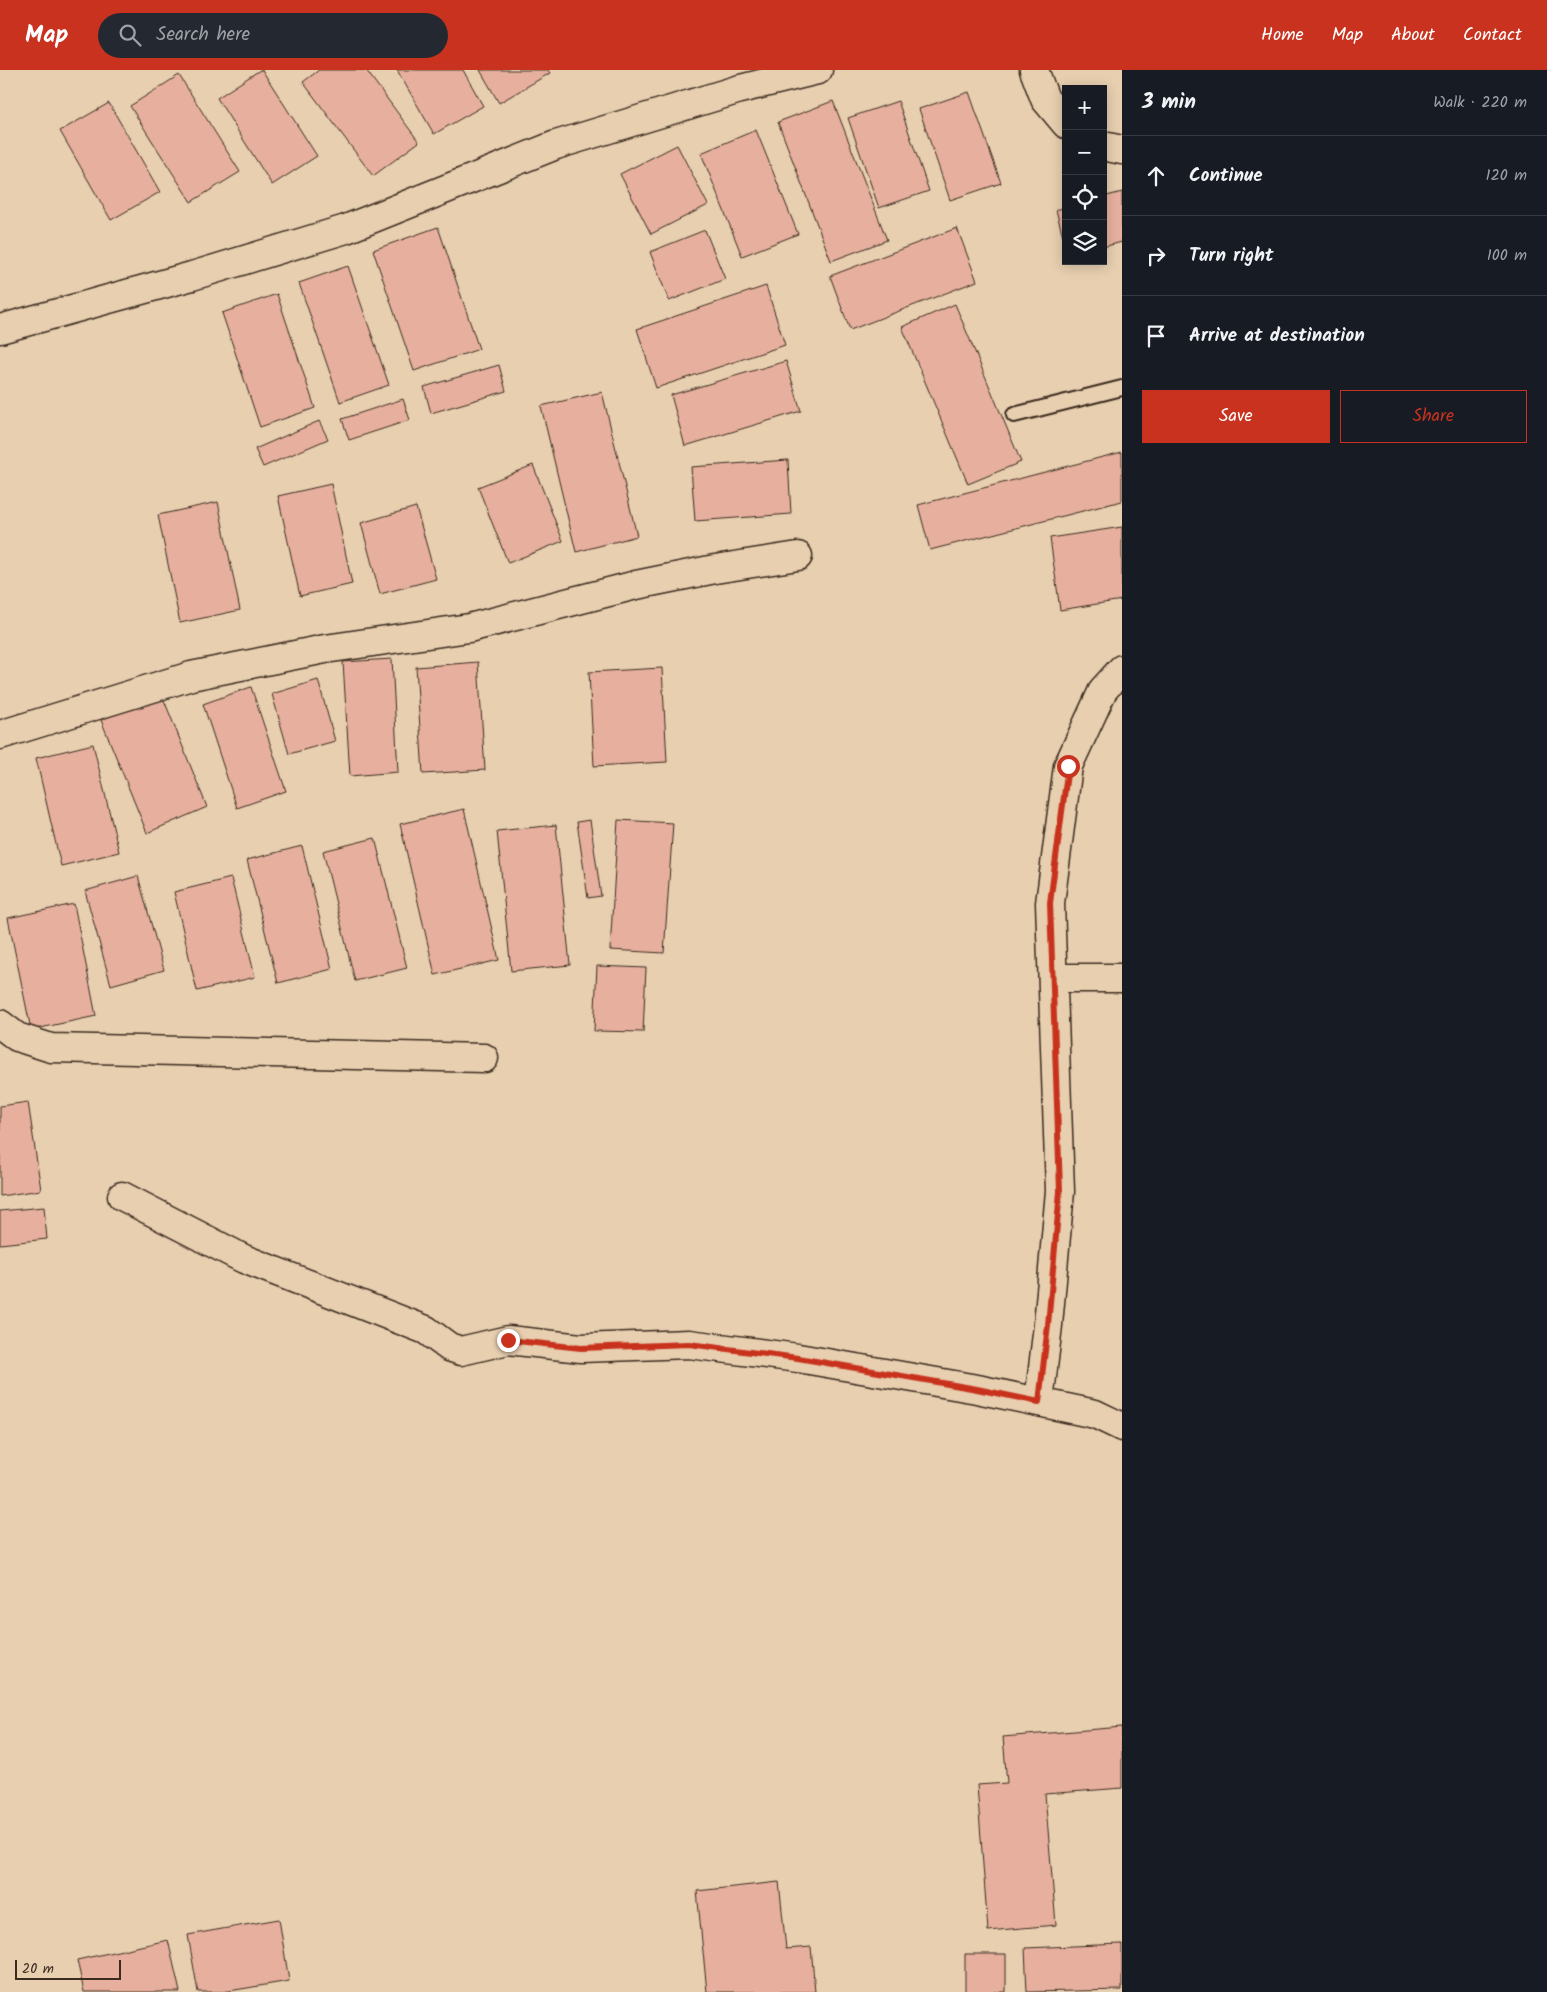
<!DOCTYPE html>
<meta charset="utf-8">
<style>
:root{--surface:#171b24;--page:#242831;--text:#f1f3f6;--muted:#9ea1a6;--line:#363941;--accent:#c8321e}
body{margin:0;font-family:Kalam,sans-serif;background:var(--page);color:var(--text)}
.controls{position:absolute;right:15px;top:15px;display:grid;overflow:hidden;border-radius:0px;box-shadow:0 2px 12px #0003}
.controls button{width:45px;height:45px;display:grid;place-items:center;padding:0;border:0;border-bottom:1px solid var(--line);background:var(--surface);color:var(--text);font:25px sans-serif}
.scale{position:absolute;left:15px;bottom:12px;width:106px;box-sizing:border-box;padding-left:5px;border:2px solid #3b2a1e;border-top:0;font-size:14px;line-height:18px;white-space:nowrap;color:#3b2a1e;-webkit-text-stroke:4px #e7cfb0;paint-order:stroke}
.stop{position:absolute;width:15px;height:15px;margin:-11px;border:4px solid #c8321e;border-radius:50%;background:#fff}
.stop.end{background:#c8321e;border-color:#fff;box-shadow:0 1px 5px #0008}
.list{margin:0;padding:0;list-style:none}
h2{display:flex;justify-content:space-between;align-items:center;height:65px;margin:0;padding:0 20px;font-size:21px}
h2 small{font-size:16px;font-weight:400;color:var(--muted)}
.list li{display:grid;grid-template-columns:32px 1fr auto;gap:15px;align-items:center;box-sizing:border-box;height:80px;padding:0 20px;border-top:1px solid var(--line)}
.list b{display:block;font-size:19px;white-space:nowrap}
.list em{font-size:16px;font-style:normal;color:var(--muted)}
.actions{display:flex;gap:10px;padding:15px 20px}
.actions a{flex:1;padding:11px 0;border:1px solid var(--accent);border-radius:0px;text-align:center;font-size:18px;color:var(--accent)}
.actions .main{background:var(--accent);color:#fff}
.icon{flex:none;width:28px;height:28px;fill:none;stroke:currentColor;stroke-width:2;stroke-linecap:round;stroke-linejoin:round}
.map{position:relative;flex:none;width:1122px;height:1922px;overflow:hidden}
header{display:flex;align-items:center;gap:30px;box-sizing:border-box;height:70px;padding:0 25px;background:var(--accent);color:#fff}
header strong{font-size:24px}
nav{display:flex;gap:28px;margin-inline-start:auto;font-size:18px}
.search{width:350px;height:45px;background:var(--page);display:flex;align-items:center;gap:12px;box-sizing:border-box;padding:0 18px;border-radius:28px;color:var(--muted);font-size:19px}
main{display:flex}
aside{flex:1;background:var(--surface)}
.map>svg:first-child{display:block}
.building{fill:#e7b09e;stroke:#3b2a1e}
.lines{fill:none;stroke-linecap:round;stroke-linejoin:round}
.lane-casing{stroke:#3b2a1e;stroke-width:18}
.street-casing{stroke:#3b2a1e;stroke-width:31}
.lane{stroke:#e7cfb0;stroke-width:14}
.street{stroke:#e7cfb0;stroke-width:28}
.route{stroke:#c8321e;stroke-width:6}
</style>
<header>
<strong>Map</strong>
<div class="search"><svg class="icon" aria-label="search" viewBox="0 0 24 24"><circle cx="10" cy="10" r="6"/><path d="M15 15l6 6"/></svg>Search here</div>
<nav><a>Home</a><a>Map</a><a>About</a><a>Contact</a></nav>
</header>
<main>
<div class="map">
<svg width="1122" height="1922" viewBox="0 0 1122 1922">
<rect width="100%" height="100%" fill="#e7cfb0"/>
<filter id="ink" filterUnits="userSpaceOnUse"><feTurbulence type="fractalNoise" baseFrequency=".02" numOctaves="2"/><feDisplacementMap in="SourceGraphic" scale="10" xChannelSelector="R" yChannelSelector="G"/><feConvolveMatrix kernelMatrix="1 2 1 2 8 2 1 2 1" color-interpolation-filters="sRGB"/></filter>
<g filter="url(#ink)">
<path class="building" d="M260,0H262L317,86L272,115L217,28Z
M319,0H366L419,72L373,106L303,12Z
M397,0H463L483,36L434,64Z
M480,0H548L550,3L499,33Z
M179,5L240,102L191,132L130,36Z
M969,22L1001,113L950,130L919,39Z
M833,31L887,170L831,191L778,52Z
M898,31L929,121L879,138L848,48Z
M109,33L160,122L111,150L60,61Z
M756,60L798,164L742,186L701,83Z
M677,75L708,135L651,164L620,104Z
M1122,122V172L1103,177V127Z
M1066,137V178L1056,140Z
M438,157L479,279L414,301L373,180Z
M957,158L977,211L850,260L830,206Z
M705,160L725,209L669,231L650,182Z
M348,196L389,315L340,332L299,213Z
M766,216L785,275L656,318L637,259Z
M277,224L315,338L260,357L222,243Z
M955,234L1021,392L968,414L902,257Z
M786,291L801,341L685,376L671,325Z
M499,295L506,321L431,343L424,317Z
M602,322L637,466L576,482L541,336Z
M403,329L410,350L349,370L342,349Z
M319,351L328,369L263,397L255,379Z
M1122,382V431L930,480L918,435Z
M788,390L791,444L695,451L691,397Z
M533,395L563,471L508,493L478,417Z
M331,414L352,514L300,526L278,426Z
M218,432L240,540L180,553L158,445Z
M416,437L436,509L380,524L361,453Z
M1122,457V530L1060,540L1050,468Z
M392,589L398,702L350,706L343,592Z
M478,592L485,700L423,704L416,597Z
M662,598L667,692L594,696L589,602Z
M318,610L335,671L289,684L272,624Z
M251,617L286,721L237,738L203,634Z
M162,625L207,737L147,763L101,650Z
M93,674L119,782L61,796L36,688Z
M464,739L499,890L435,905L400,754Z
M590,750L601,826L588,828L577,752Z
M618,750L673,753L664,883L610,880Z
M556,755L570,895L511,901L497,761Z
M375,768L407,898L355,911L323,781Z
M302,776L332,899L278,913L247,790Z
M138,806L164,900L111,915L85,821Z
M231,808L255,907L197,921L174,822Z
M74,834L96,946L31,960L8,848Z
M597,896L646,898L643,962L594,961Z
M28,1032L41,1120L0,1126V1036Z
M44,1137L47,1169L0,1174V1141Z
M1122,1657V1718L1045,1724L1056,1855L988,1861L977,1715L1007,1713L1003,1667Z
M779,1812L786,1879L811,1877L815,1922H707L697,1821Z
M279,1849L289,1911L223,1922H198L188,1865Z
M168,1870L180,1922H84L77,1890Z
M1122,1874V1920L1027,1922L1025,1878Z
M965,1884H1006V1922H965Z"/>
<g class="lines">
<defs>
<path id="lane" d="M1014,345L1122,318"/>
<path id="street" d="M1034,0L1045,29L1066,54
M1103,76L1122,80
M0,259L192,206L346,159L556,75L740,19L818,0
M0,665L191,606L325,579L469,558L636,515L715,499L798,486
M1053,908H1122
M0,954L17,967L51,978L484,988
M122,1126L244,1189L426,1260L449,1277L461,1281L508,1270L581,1278L689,1274L798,1288L977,1319L1095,1344L1122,1357
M1039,1332L1048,1255L1060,1121L1050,833L1068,696L1103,620L1122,599"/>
</defs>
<use href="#lane" class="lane-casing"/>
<use href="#street" class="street-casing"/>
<use href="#lane" class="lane"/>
<use href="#street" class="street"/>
</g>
</g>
<g class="lines" filter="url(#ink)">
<path class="route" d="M508,1270L581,1278L689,1274L798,1288L977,1319L1039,1332L1048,1255L1060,1121L1050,833L1068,696"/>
</g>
</svg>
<div class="controls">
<button>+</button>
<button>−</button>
<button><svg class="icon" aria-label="locate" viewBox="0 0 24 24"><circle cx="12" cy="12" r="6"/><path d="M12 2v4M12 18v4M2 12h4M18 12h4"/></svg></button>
<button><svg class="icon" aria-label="layers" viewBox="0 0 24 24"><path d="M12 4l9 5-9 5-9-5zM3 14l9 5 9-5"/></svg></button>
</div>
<div class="scale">20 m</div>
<div class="stop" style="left:1068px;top:696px"></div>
<div class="stop end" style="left:508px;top:1270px"></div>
</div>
<aside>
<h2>3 min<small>Walk · 220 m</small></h2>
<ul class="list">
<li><svg class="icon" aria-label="ahead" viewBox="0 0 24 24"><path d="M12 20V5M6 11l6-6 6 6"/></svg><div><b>Continue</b></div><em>120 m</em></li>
<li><svg class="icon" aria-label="right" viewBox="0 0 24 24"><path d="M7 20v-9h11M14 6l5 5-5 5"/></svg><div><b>Turn right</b></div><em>100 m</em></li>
<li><svg class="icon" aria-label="arrive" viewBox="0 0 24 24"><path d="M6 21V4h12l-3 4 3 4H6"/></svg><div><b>Arrive at destination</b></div></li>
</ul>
<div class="actions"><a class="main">Save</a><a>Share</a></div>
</aside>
</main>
